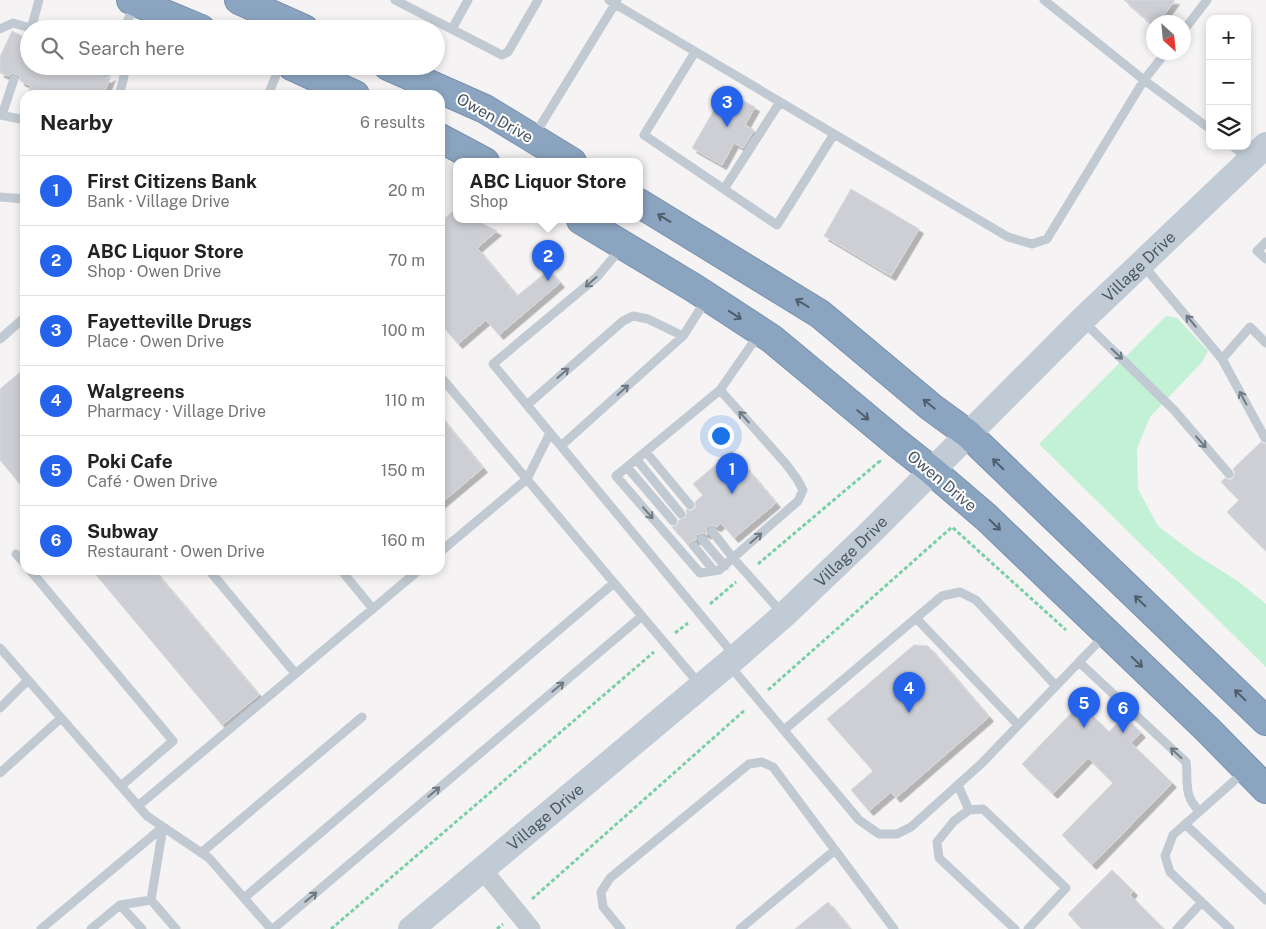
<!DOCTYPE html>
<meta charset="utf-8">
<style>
:root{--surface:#fff;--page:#f2f2f2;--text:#222;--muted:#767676;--line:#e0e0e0;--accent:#2563eb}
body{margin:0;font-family:"Public Sans",sans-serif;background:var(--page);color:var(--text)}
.controls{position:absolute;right:15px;top:15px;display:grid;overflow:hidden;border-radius:10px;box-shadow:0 2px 8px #0003}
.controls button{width:45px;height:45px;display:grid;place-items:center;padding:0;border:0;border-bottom:1px solid var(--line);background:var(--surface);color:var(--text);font:25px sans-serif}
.compass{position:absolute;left:1146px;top:15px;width:45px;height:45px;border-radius:50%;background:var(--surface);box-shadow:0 2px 8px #0003;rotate:153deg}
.you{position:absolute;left:720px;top:435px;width:18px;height:18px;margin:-12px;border:4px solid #fff;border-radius:50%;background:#1a73e8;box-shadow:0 0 0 8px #1a73e833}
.badge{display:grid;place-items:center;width:32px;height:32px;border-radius:50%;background:var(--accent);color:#fff;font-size:16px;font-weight:700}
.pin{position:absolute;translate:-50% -41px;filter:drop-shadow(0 1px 2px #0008)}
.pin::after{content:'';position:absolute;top:26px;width:18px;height:15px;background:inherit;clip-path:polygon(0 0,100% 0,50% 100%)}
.popup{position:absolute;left:453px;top:158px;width:190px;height:65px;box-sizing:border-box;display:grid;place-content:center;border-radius:10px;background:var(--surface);filter:drop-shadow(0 1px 4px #0005);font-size:16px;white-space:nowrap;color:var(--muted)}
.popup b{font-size:19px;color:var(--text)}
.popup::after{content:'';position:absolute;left:50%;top:100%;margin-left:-10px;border:10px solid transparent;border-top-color:var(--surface)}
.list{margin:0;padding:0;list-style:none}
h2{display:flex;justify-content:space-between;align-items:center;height:65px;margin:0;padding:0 20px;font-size:21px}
h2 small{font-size:16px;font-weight:400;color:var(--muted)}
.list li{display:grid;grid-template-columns:32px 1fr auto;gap:15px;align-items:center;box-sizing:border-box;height:70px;padding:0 20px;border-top:1px solid var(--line)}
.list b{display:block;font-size:19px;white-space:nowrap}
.list p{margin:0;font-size:16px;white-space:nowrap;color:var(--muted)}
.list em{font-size:16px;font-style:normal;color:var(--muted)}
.icon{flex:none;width:28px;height:28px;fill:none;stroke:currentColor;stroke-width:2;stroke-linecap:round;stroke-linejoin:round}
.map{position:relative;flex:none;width:1266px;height:929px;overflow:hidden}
.search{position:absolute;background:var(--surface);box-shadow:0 2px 8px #0003;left:20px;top:20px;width:425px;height:55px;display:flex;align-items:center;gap:12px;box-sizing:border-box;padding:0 18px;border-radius:28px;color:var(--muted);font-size:19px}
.panel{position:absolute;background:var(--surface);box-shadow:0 2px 8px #0003;left:20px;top:90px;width:425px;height:485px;border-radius:15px}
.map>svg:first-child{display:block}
.green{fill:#c3f1d5}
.building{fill:#cdcfd5;stroke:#d7d9de;filter:url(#shadow)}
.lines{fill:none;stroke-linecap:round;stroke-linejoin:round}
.highway-casing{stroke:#7690ad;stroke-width:30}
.path{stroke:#7ad0a6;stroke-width:3;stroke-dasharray:4 2.5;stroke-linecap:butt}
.lane{stroke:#c1cad2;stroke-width:9}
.street{stroke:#c1cad2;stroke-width:19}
.secondary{stroke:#c1cbd6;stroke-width:26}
.highway{stroke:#8ba5c1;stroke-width:28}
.oneway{stroke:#505e6b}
.oneway2{stroke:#6e7983}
.labels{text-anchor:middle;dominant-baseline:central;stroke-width:4;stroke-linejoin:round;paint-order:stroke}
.street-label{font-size:16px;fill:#4a5661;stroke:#fff}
</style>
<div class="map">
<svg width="1266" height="929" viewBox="0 0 1266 929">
<defs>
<filter id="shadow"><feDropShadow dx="4.5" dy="4.5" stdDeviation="0" flood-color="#0004"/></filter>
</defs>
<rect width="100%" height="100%" fill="#f5f3f3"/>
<path class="green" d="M1166,316L1177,318L1208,351L1202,362L1150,417L1137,449L1138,489L1158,526L1195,554L1239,582L1266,604V667L1039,444Z"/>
<path class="building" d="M1124,0H1175L1159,22H1154V26Z
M12,31L22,36L23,42L29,44V66H92L100,70V74L103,78L107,79L111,76L103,95H27L31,86L20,81V77L18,75L13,73L8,76L0,73V57Z
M725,91L755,107L745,125L754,130L743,148L734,143L722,165L692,148Z
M851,189L919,229L891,276L824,236Z
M457,208V220H475L497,231L477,248L517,296L549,270L560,283L499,335L486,320L458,344L440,323V222Z
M25,368V490L0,460V389Z
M440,416L483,468L440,504Z
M1261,442L1266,444V551L1227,512L1239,500L1221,482L1225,478L1230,480L1233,478L1235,473L1233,469Z
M732,451L776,503L734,538L721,523L717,527L712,525L709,526L706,529L707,535L704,533L698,534L696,536V540L691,541L688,545L672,527L677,525L679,520L685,518L687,513L686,509L691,511L694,509L696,507L695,502L703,495L693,484Z
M92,570H154L259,695L222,725Z
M914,645L928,646L989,717L896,798L891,792L869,811L851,790L873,771L827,719Z
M1080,704L1109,732L1124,716L1141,733L1131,743L1172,783L1092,865L1062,835L1113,783L1088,758L1053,794L1022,764Z
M1112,870L1133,891L1130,895L1164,929H1082L1068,914Z
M828,902L850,929H795Z"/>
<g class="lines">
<defs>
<path id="highway" d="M131,0L201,29
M239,0L304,29
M292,66L355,95
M388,66L485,109L572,162
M440,138L485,162
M639,203L820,314L931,407L968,434L1266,721
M581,220L694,288L772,339L897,443L931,470L986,517L1207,729L1266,789"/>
</defs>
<use href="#highway" class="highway-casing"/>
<path class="path" d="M326,22L341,29
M257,66L265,70
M758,564L880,461L879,460
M710,604L736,582
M675,633L688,623
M768,690L952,527L1066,630
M532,899L746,709
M331,929L654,652
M497,929L503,924"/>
<path class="lane" d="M395,0L502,55L508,52L538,0
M617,0L615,4L1008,237L1032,244L1047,239L1144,80L1044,0
M0,29L13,23L34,29
M31,29L39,0
M124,29L135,4
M452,29L468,0
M1184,30L1207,0
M28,38L29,36
M695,52L644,135L777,225L834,134
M1166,52L1144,80L1210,129
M106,73L109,66
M119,95L124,77L122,66
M268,95L280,66
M0,115L25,120
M2,115L14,79
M534,136L615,4L609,0
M1232,146L1248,158
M724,189L780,102
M0,197L25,199
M1266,242L1257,251L1266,259
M622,247L597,277L493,364L734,655
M1143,265L1222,359L1265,438
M1084,322L1174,410L1229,474
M0,339L25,317
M1222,359L1250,327L1266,343
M440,376L700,685
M720,390L786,464L797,479L803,490L798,501L719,570L700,573L616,476L720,390L759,334
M527,405L623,321L633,316L648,319L683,336
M561,446L683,336L706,300
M646,452L690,505
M637,460L681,514
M627,467L673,521
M712,531L733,558L782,613
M702,539L725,566
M694,546L714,571
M440,552L527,479L550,433
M16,554L25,564
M30,570L173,741L121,786
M209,570L295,673
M341,570L373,609
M916,618L1018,725
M0,648L147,816L209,858L271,929
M1079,662L1186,762C1188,773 1185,787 1190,798C1192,803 1196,807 1199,812
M730,666L859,820L879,834H897L911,827L981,764L1105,635
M0,708L28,680
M784,730L942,596L960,592L976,600L1056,686
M0,773L61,718
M958,785L969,810
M138,806L419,570
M1185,824L1266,900
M163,827L151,900L176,929
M201,853L362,717
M244,898L614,583
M120,905L142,929
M41,929L163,827
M91,929L120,905L151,900
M273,929L642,616
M621,929L603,907L601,892L610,878L749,764L762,762L773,767L894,929
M740,929L835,850
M1015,929L939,858L937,842L954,821L969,810L983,809L1066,888L1028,929
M1177,929L1202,902
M1230,929L1170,872L1165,856L1173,835L1244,772"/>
<path class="street" d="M482,869L531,929"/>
<path class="secondary" id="s1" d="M411,929L736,657L784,615L869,534L1082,320L1266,145"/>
<use href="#highway" class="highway"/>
</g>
<defs><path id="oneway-shaft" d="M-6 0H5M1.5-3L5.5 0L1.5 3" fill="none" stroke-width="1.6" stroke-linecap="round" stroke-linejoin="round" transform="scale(1.25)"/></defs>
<g class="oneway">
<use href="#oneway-shaft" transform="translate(664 218) rotate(-149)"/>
<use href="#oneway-shaft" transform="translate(802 303) rotate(-149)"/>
<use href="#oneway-shaft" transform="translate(735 315) rotate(33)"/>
<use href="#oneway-shaft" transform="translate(929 404) rotate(-141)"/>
<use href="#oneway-shaft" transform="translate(863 415) rotate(40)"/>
<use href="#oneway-shaft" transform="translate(998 464) rotate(-136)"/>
<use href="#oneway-shaft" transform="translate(995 525) rotate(44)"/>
<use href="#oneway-shaft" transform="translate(1140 601) rotate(-136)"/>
<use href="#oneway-shaft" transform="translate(1137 662) rotate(44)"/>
<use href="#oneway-shaft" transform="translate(1240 695) rotate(-136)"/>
</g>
<g class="oneway2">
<use href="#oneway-shaft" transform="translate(591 282) rotate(139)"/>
<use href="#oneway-shaft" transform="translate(1191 321) rotate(-130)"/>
<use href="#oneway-shaft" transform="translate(1117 354) rotate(44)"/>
<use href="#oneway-shaft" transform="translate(563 373) rotate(-41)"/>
<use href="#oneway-shaft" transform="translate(623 390) rotate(-42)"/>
<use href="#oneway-shaft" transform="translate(1243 398) rotate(-118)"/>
<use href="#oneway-shaft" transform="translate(744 417) rotate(-132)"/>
<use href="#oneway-shaft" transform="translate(1201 442) rotate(49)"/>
<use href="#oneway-shaft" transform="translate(648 513) rotate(49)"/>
<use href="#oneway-shaft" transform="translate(756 538) rotate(-41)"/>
<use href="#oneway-shaft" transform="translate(558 687) rotate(-40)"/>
<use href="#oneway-shaft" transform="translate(1176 753) rotate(-137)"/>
<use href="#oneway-shaft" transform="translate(434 792) rotate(-40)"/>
<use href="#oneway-shaft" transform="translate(311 897) rotate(-40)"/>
</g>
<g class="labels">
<g class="street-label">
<text transform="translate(495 118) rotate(29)">Owen Drive</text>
<text stroke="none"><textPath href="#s1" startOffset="985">Village Drive</textPath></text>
<text transform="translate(942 481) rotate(40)">Owen Drive</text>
<text stroke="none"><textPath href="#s1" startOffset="580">Village Drive</textPath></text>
<text stroke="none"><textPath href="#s1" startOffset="175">Village Drive</textPath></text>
</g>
</g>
</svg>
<div class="controls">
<button>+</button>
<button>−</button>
<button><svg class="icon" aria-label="layers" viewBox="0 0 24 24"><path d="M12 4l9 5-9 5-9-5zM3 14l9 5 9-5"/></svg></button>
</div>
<svg class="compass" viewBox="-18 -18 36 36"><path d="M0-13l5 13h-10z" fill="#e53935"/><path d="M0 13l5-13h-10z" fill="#767676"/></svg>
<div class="you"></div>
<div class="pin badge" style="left:732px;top:494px">1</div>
<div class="pin badge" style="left:548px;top:281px">2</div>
<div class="popup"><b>ABC Liquor Store</b>Shop</div>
<div class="pin badge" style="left:727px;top:127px">3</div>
<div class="pin badge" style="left:909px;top:713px">4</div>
<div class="pin badge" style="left:1084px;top:728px">5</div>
<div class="pin badge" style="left:1123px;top:733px">6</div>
<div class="search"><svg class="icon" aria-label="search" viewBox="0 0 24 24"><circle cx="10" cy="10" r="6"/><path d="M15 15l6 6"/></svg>Search here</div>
<section class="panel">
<h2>Nearby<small>6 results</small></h2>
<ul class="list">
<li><span class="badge">1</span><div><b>First Citizens Bank</b><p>Bank · Village Drive</p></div><em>20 m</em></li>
<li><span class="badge">2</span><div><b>ABC Liquor Store</b><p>Shop · Owen Drive</p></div><em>70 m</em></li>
<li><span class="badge">3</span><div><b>Fayetteville Drugs</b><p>Place · Owen Drive</p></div><em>100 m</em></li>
<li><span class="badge">4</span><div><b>Walgreens</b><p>Pharmacy · Village Drive</p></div><em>110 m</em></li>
<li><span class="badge">5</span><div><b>Poki Cafe</b><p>Café · Owen Drive</p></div><em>150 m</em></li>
<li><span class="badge">6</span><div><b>Subway</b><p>Restaurant · Owen Drive</p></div><em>160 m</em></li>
</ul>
</section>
</div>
